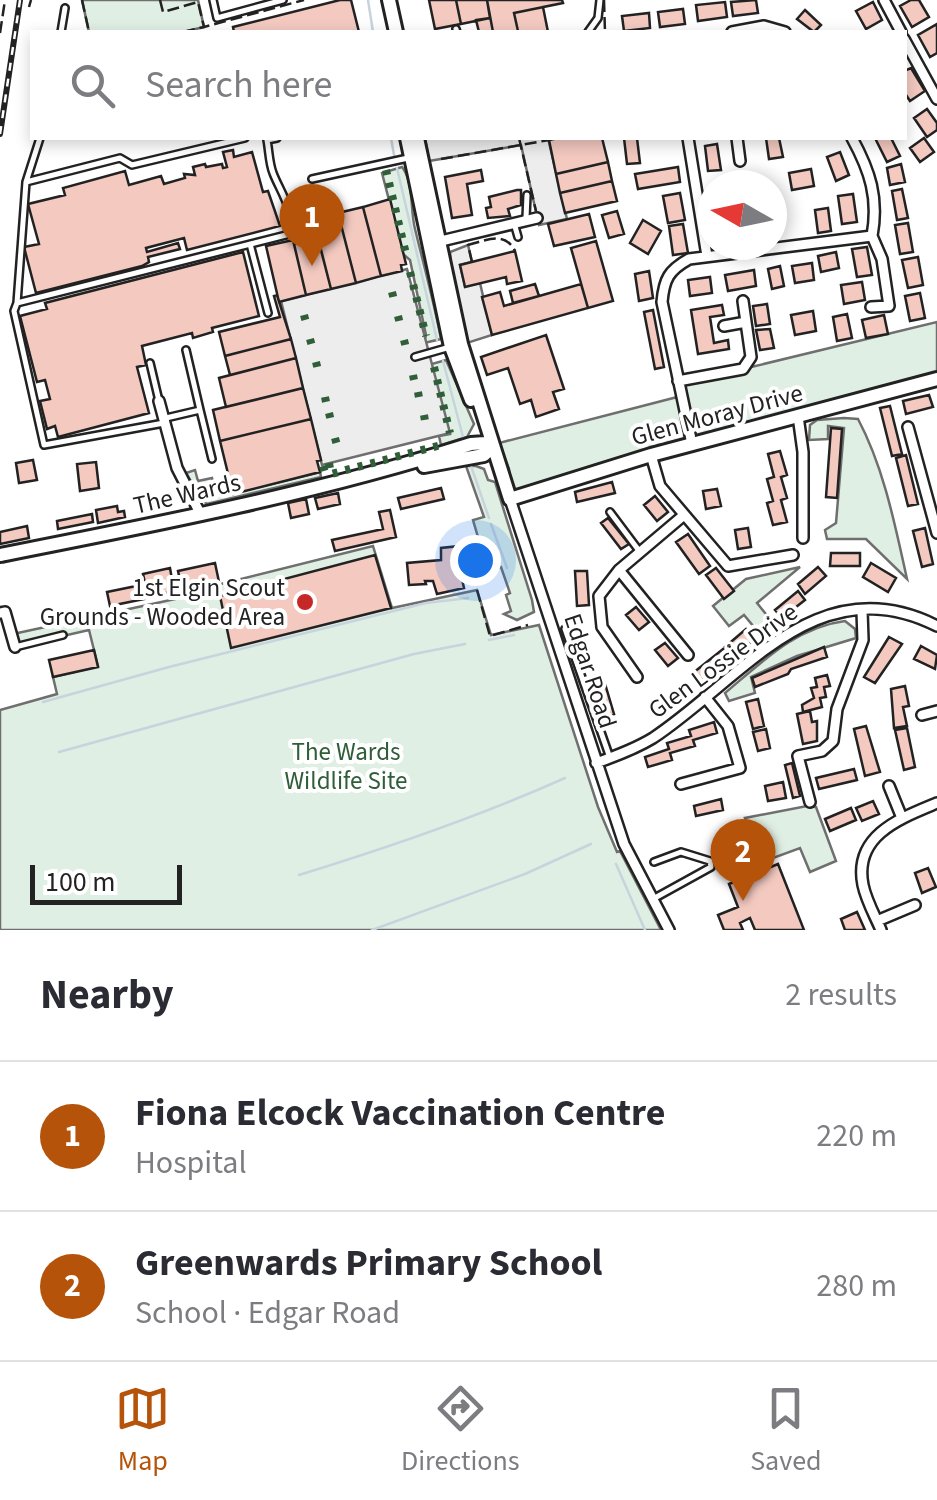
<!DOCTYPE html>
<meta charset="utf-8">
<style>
:root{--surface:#fff;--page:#f2f2f3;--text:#2b2b33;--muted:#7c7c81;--line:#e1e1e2;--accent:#b45309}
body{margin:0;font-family:"Source Sans 3",sans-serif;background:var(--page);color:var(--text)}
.compass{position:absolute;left:697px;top:170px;width:90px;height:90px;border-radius:50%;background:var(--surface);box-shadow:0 5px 15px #0003;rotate:279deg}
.scale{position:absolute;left:30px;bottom:25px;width:152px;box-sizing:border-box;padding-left:10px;border:5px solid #222;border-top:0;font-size:28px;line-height:35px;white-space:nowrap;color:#222;-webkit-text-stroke:8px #fff;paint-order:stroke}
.you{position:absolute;left:475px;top:560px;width:35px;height:35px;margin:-25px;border:8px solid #fff;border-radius:50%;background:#1a73e8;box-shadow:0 0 0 15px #1a73e833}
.badge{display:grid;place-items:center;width:65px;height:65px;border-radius:50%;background:var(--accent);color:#fff;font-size:32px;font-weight:700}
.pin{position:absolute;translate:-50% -82px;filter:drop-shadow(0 2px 5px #0008)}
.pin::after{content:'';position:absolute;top:52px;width:35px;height:30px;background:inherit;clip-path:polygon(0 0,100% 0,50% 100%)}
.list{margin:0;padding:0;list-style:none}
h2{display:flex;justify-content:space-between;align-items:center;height:130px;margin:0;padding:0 40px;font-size:42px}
h2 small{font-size:32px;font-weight:400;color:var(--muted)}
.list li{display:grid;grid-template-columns:65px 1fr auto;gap:30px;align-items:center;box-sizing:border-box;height:150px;padding:0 40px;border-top:2px solid var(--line)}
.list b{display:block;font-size:38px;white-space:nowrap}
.list p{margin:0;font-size:32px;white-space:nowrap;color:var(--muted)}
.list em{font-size:32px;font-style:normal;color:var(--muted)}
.icon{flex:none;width:55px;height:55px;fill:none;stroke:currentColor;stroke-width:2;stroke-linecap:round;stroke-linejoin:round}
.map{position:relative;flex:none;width:937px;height:930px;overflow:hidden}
.search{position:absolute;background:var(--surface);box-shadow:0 5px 15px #0003;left:30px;right:30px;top:30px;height:110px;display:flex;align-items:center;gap:25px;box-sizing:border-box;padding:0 35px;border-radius:0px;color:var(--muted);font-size:38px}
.sheet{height:430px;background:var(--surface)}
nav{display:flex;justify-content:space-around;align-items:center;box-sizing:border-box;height:140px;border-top:2px solid var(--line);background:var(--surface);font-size:28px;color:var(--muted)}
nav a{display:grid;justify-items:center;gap:5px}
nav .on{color:var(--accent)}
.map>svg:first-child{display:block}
.green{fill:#e0efe3;stroke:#6f6f6f;stroke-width:2.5}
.parking{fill:#ededed;stroke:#6f6f6f;stroke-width:2.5}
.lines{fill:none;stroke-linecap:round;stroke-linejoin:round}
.stream{stroke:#c7d3dd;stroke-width:2.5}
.building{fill:#f3c9c0;stroke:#222;stroke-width:2.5}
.lane-casing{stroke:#222;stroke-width:10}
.street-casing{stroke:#222;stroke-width:14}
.secondary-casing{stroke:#222;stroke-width:18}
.lane{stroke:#fff;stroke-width:5}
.street{stroke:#fff;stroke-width:9}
.secondary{stroke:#fff;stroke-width:12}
.rail-casing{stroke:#222;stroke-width:6}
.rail{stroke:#fff;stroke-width:2.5;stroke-dasharray:8;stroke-linecap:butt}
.hedge{stroke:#2f5e38;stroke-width:8;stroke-dasharray:5 8;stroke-linecap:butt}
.fence{stroke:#222;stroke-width:2.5;stroke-dasharray:12 5;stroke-linecap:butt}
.poi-dot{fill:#c62828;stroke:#fff;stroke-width:4}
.labels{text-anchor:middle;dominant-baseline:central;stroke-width:8;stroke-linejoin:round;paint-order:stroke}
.street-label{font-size:25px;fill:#222;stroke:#fff}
.poi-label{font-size:25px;fill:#222;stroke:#fff;text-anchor:end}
.park-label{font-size:25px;fill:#2f5e38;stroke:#fff}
</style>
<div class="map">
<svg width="937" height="930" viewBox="0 0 937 930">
<rect width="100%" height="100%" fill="#fff"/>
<path class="green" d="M82,0H198L204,27L183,32H89Z
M402,167C414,182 410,209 415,229C424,266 434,302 441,339L424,343L426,335L410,260L403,254L382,173Z
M937,322V379L510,499L509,469L499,443L681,396L678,381L743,369Z
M446,360L474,424L467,437L441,445L439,436L450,434L428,365Z
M844,418L858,419C884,468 895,525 907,579L866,539H827L825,530L836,523L844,428L828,426V439L809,440L810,425L817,420Z
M476,466L484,469L488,480L495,482L532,600L534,612L517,620L504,614L511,611L506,595L510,593L501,567L488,571L473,520L484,517L466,466Z
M195,470L198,481L212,478L216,493L229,490L231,494L320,472L321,477L207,504L202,500L186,473Z
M373,546L392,608L477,590L491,635L539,625L598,807L617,852L620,851L661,930H0V710L57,694L53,677L98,666L89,630L15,647L13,634L217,590V585Z
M800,567L757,603L778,629L764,639L744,615L729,626L713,606L746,579Z
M845,621L855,629L856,638L797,656L751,677L755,693L729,701L725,693C761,663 796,627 845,621Z
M807,806L816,807L836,861L810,872L800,848L765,861L745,818Z"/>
<path class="parking" d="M425,138H548L567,219L539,225L521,145L429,161Z
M468,245L472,262L460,265L465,286L480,283L492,335L467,343L452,276L450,252Z
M407,269L450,433L322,465L281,301Z"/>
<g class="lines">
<path class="stream" d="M368,0L373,32
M391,138L394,155
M397,168L437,340
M443,361L463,437
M471,466L489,518
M491,524L507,568
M489,640L514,635
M43,702L169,667L426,603L468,598
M59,752L414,654L465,644
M616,864L645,930
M299,875C390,847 478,817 565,778
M372,930L525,874L591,844"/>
</g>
<path class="building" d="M340,0H351L359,32H234L233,27Z
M429,0H456L461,24L435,29Z
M456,0H487L490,18L461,24Z
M487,0H562L563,3L514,13L518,31L493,32Z
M487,0H562L563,3L543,7L548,32H479L476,20L490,18Z
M756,0L758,13L733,16L731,2Z
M911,0H919L929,17L912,27L900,6Z
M725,2L727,17L698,21L696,5Z
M873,2L882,20L866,29L856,11Z
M683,9L685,24L660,27L658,12Z
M805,10L821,25L814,32L797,19Z
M649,13L650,28L624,31L622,16Z
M937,24V53L930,57L918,35Z
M911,68L925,91L910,101L904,92V71Z
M927,109L937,123V130L927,137L914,118Z
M558,138H602L608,162L556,174L549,140Z
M624,138H637L640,163L627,164Z
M766,138H779L783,157L769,159Z
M875,138H891L900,156L887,162Z
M924,138L934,152L920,162L910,148Z
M717,144L721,170L708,171L705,146Z
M233,150L234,157L252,152L263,192L268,191L280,226L187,250L184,238L146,248L147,252L178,243L180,249L148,257L149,262L142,266L36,293L24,247L39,244L28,204L65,195L63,188L125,171L129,185L161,176L164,184L185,178L184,174L195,175L193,167L205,164L206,167L222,164L223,168L227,167L223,152Z
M840,152L849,175L836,181L827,157Z
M608,162L612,181L560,193L556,174Z
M901,164L905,182L890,185L887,168Z
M678,167L680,182L638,189L635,174Z
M811,169L814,186L792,190L789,173Z
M481,170L483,181L467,184L472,215L452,218L445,177Z
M612,181L617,201L565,213L560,193Z
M902,189L908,218L897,220L892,191Z
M517,190H521V205L508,209L510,216L488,218L486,208L491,207L489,197Z
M680,193L685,220L668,223L663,196Z
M853,194L857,222L842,224L838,196Z
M390,199L406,264L401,265L402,271L381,276L363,207Z
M363,207L381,276L356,283L338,213Z
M828,208L831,231L818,233L815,210Z
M617,211L624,234L609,238L602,215Z
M338,213L356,283L331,289L313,219Z
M589,214L595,237L554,246L548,224Z
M643,220L661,231L648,254L630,243Z
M908,223L913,252L900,254L895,225Z
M683,224L688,253L673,255L669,226Z
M318,238L331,289L306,295L294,244Z
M293,240L306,295L279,302L266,246Z
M596,241L613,301L588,308L571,248Z
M867,247L872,275L857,277L852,249Z
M515,251L522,281L507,284L506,277L465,287L460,265Z
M243,252L259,316L212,328L213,332L193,338L192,333L142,346L146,365L137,367L149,413L58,437L55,426L47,429L40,401L50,399L45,380L37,382L20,316L47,309L45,303Z
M836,252L839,268L821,272L818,256Z
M918,257L923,285L908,288L902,260Z
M812,263L814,280L795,283L792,266Z
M780,266L784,286L772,289L768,269Z
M754,270L756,286L728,291L725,275Z
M649,271L653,298L639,301L635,274Z
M710,277L712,293L690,296L688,280Z
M862,282L865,300L844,304L841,285Z
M535,284L539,296L513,303L510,291Z
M581,284L588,308L492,335L482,297L500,292L504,306Z
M920,293L925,318L910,321L905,296Z
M277,295L291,339L225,356L219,332L280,317L274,296Z
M767,304L770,324L756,326L753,306Z
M722,305L724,315L710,317L714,343L728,340L729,349L698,354L691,310Z
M653,310L664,367L655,369L644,312Z
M813,311L816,331L795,335L791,315Z
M847,314L852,338L837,341L833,317Z
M884,315L888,334L866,338L862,320Z
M770,329L774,348L760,350L756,330Z
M546,335L564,389L553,392L559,409L536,417L531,400L520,404L508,368L487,375L481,357Z
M291,339L296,358L230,375L225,356Z
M296,358L303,388L226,407L219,378Z
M303,388L311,419L220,441L213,410Z
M929,395L933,407L906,414L903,401Z
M890,406L902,454L892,456L880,408Z
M311,419L321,460L317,461L320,472L233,494L220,441Z
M831,428L842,429L837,498L826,497Z
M780,451L787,475L781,477L787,498L781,500L787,522L773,525L767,503L773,501L767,479L774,477L768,454Z
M906,455L918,504L908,506L896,458Z
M33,460L37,480L19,483L16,463Z
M96,462L99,488L80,491L77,464Z
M612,482L615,493L577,502L575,492Z
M441,488L444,499L401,509L398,498Z
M717,489L721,506L706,509L703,491Z
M338,493L340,504L318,509L315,498Z
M655,496L668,512L657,521L644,505Z
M306,499L309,514L291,518L288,503Z
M117,506L118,512L124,511L125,517L98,523L96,510Z
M390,510L396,537L335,551L332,540L383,529L379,512Z
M92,514L93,522L58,529L57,521Z
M608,518L629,544L621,549L601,523Z
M27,526L29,538L0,544V532Z
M748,528L751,547L738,549L735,530Z
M925,528L933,564L922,567L913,531Z
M688,534L710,566L699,574L676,542Z
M460,546L461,559L468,560L466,579H462L464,588L437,594L433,581H425L426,584L409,585L407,563L441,560V548Z
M831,553H860V566H830Z
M375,555L391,608L231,648L220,596Z
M215,563L219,582L182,590L178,571Z
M871,563L896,578L888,592L863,577Z
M818,567L826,576L805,594L798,584Z
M170,568L174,591L148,597L143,574Z
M716,568L734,591L724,599L706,575Z
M575,571H587L589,605L577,606Z
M141,585L144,599L110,606L107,592Z
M798,591L805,600L782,618L775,610Z
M636,607L649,622L639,630L626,615Z
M746,629L755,639L733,657L725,647Z
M889,637L902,644L875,683L864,677Z
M665,643L678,658L668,666L655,650Z
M921,646L937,655L935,669L914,659Z
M824,647L827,657L791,669L788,674L755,687L752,678Z
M723,649L730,659L700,682L693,673Z
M94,650L98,667L53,677L49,660Z
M827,675L830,686L824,687L826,697L820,698L822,707L803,712L802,705L814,698L811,688L817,687L815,678Z
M603,677L614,714L604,716L594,680Z
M905,686L909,706L903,707L907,726L894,728L891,689Z
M758,699L764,726L753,729L746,702Z
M810,711L812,722L817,721V741L803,744L797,714Z
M714,722L717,733L693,740L695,746L670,753L672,760L648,767L645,757L669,749L667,743L691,736L689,730Z
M866,726L880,772L865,776L854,729Z
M907,728L915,767L904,770L895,730Z
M766,729L770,748L758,751L753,732Z
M792,763L800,796L793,798L785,765Z
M854,769L857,780L819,789L816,778Z
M783,782L786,798L768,801L765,786Z
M721,799L723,810L696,816L694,806Z
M873,801L879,814L862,821L856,808Z
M851,808L856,820L830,831L825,819Z
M778,864L804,930H755L750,918L740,923L743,930H724L718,915L738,907L729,884Z
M928,868L936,887L922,893L915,873Z
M857,912L865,930H845L841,919Z"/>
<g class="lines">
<defs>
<path id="lane" d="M213,0L217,18L283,0
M456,29L457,32
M61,32L65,8
M588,32L598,18L600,0
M312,179L408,158
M26,182L40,138
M526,218L527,195
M514,223L518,237
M250,244L268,313
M17,303L26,182L120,158L132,165L245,138
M415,357L450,347
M150,363L159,401
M200,410L212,459
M166,418L200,410L186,350
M164,423L44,445L14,311L17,303L286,235C298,214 280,192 273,173C269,163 269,150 267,140L277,138
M610,512L640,552
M565,629L610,758
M15,647L63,635
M653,899L711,867L710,861L681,852L654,862"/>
<path id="street" d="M884,0L901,32
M732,32L764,26L785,32
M904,39L937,99
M688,138L707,256
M737,138L740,161
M437,242L537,218
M871,307L889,306L882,259L872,236
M724,326L746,322
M678,381L743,369L751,357L743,301
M159,401L177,468L201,515
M798,416L803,452V538
M908,427L937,533
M692,444L662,302C664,279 669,270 689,259L872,236C879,198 870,171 852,138
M651,455L660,486L728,566L793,555
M510,499L624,844L669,930
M619,570L688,655
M0,613L5,612L15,647
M637,677L602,627L599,596L619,570L684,515
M922,715L937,711
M596,763C616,756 635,749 653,738C741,680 817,565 937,626
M681,784L740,768L728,726L705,697
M889,786L902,818
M810,802L798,756L822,751L833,741L837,709L863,640L862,611
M877,921L915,905
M881,930C875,916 866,900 863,885C853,835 901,818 937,803"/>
<path id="secondary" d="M389,0L396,32
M407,138L451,347L471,400
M417,138L461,344L510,499L651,455L937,379
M424,466L484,455L492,447
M0,555C158,524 317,493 471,444L485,443L492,447"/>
</defs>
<use href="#lane" class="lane-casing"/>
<use href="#street" class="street-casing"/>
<use href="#secondary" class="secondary-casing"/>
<use href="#lane" class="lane"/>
<use href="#street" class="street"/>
<use href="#secondary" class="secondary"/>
<defs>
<path id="rail" d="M0,134L20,0"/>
</defs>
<use href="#rail" class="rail-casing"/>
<use href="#rail" class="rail"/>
<path class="hedge" d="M386,170L406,254
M410,272L426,336
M392,292L395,304
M304,315L307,326
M398,316L401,328
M310,339L313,350
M404,340L407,352
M316,362L319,374
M434,367L450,433
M413,375L414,380
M418,392L420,403
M325,397L326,402
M329,413L332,425
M424,415L426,427
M335,438L338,449
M329,463L331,474L441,445
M323,466L326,476"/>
<path class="fence" d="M82,0L89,32
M160,0L163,12L198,2L204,27L304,0
M604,0L605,32
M29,7L31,0
M183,32L204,27
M0,33L5,0
M519,138L536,211
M441,159L549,140
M472,262L468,245C487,240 505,231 515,251
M477,590L490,636L528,625"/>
</g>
<circle class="poi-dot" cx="305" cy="602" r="10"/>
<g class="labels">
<g class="street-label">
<text transform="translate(717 415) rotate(-15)">Glen Moray Drive</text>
<text transform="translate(187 494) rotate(-13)">The Wards</text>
<text transform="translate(723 661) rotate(-36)">Glen Lossie Drive</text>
<text transform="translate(590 671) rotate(72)">Edgar Road</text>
</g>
<g class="poi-label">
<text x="285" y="588">1st Elgin Scout<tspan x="285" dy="29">Grounds - Wooded Area</tspan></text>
</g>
<g class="park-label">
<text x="346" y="752">The Wards<tspan x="346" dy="29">Wildlife Site</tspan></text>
</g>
</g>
</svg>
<svg class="compass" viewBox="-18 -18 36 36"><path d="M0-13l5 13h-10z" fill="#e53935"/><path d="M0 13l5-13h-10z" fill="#7c7c81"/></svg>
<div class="scale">100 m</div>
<div class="you"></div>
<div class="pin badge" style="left:312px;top:266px">1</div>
<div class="pin badge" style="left:743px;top:901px">2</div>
<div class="search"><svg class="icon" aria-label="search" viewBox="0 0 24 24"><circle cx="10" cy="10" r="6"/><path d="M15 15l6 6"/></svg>Search here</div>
</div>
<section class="sheet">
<h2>Nearby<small>2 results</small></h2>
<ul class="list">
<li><span class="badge">1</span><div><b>Fiona Elcock Vaccination Centre</b><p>Hospital</p></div><em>220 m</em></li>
<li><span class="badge">2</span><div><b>Greenwards Primary School</b><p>School · Edgar Road</p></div><em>280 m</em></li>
</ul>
</section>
<nav>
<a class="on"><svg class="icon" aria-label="map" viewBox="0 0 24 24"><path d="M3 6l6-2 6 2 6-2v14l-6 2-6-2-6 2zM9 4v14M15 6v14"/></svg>Map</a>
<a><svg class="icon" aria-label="directions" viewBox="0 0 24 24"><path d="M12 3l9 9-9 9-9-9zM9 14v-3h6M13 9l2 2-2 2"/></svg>Directions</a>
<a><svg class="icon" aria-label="saved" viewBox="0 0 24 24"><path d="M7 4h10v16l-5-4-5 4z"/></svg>Saved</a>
</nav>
